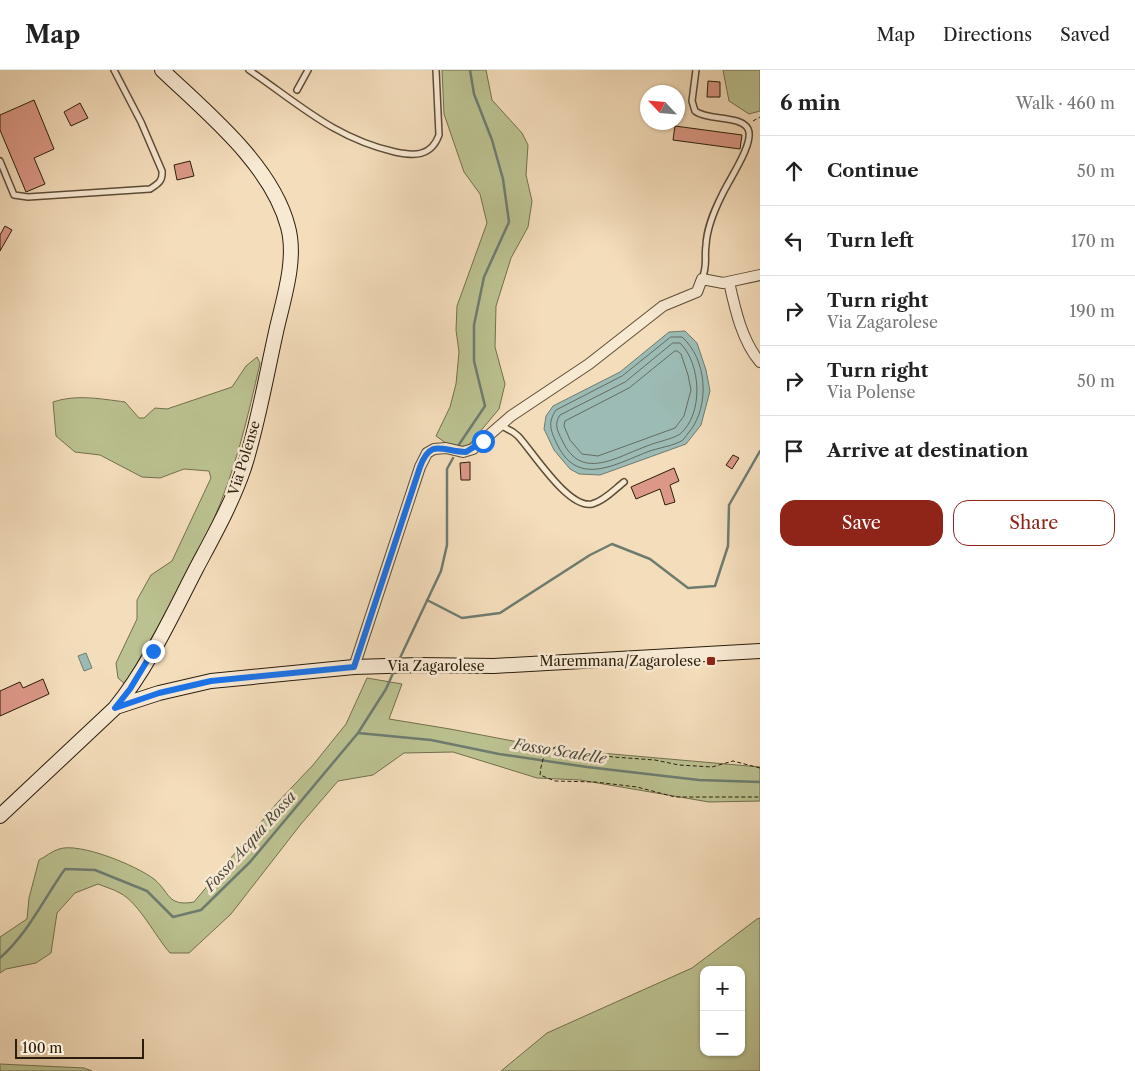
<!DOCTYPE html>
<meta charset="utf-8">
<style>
:root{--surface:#fff;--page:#f6f6f6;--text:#222;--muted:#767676;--line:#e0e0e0;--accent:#8f2418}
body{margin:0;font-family:"Libre Caslon Text",serif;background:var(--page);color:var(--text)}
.controls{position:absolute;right:15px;bottom:15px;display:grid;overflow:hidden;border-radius:10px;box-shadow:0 1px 4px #0004}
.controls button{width:45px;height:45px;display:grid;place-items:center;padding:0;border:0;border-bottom:1px solid var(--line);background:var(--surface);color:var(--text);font:25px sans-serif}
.compass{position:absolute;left:640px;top:15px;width:45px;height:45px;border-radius:50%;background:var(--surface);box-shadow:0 1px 4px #0004;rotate:296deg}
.scale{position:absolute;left:15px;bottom:12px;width:129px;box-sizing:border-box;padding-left:5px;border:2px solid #2a1d0b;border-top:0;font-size:14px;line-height:18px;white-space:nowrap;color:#2a1d0b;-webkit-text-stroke:4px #f8e9d3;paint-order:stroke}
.stop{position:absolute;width:15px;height:15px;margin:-11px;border:4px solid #1a73e8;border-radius:50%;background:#fff}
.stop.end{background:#1a73e8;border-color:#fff;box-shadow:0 1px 5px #0008}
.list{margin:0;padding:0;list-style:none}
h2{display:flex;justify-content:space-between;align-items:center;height:65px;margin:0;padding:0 20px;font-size:21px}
h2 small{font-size:16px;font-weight:400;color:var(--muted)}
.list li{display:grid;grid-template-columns:32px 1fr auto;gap:15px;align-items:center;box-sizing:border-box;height:70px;padding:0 20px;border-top:1px solid var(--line)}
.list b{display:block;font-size:19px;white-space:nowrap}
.list p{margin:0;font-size:16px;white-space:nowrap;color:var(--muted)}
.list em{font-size:16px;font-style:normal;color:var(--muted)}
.actions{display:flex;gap:10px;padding:15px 20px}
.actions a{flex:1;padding:11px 0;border:1px solid var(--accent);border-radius:15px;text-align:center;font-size:18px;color:var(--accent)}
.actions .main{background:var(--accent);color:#fff}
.icon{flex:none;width:28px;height:28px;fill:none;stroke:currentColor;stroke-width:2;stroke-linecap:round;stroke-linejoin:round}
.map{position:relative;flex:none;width:760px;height:1001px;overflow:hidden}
header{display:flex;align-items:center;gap:30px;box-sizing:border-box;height:70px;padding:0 25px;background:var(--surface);border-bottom:1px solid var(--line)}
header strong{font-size:24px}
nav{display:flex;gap:28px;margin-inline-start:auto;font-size:18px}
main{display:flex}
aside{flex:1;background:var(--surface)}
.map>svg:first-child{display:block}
.green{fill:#bbc190;stroke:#726f4e;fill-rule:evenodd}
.water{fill:#9cbbb4;stroke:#6e7c70}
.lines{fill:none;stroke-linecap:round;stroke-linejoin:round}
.shore{stroke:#636c60;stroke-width:1}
.stream{stroke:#6e7c70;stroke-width:2.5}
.building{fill:#db9886;stroke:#2a1d0b}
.lane-casing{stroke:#5c4d37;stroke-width:8}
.street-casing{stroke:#5c4d37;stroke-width:12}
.secondary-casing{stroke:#2a1d0b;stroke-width:16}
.path{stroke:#2a1d0b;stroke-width:1;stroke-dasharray:4 2.5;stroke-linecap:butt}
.lane{stroke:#f8e9d3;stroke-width:5}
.street{stroke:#f8e9d3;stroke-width:10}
.secondary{stroke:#f8e9d3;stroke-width:14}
.route{stroke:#1a73e8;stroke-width:6}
.poi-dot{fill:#8f2418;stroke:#f8e9d3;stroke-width:2}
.labels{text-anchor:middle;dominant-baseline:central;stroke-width:5;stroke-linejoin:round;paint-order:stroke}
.street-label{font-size:14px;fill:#2a1d0b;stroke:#f8e9d3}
.poi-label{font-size:14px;fill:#2a1d0b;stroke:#f8e9d3;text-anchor:end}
.water-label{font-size:15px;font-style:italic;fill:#4c4c3e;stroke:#f8e9d3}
</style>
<header>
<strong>Map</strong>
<nav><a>Map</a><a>Directions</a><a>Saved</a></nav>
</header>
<main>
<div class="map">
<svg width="760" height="1001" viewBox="0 0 760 1001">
<rect width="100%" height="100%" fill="#f4ddbb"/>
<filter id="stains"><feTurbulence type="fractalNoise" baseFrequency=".004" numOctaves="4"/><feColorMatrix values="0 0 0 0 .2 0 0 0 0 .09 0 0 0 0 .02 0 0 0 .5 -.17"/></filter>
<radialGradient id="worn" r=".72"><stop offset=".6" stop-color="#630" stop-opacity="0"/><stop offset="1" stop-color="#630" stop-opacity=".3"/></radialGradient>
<path class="green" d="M442,0H486L492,30L522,63L528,75L526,105L532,131L528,157L511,188L496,236L495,277L505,314L499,339L468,376L461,379L450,376L436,366L450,337L456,314L459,282L456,260L457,236L487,153L480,124L464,102L444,44Z
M723,0H760V41L749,44L729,31Z
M257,287L260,293C248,347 235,402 212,453C187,509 155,561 125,614L118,608L116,593L137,549V530L151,505L172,491L211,408L209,401L184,399L160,408L142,407L100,385L75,382L56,366L53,332C77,324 101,329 125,332L139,348H144L155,338L167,339L232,317L246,296Z
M367,608L402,614L389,649L450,659L555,679L760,697V731L709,732L580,710L537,708L453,682L404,683L373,705L338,711L301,754L231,844L189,883H170C155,866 139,833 120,823C113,819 105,817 98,814L75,823L57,843L51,883L36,893L6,899L0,903V867L27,849L29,828L39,790C45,787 52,781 59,779C80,772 137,796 154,809C170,822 167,837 194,832L277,733L313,695L346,654Z
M760,848V1001H501L547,963L692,898L757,849ZM704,900H741V982H704Z
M0,994L84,998L92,1001H0Z"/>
<path class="water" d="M685,261L697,273L706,300L710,321L701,355L686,374L600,405L579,404L570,399L554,380L544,359L546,346L553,336L620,302L669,262Z
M86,583L92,598L84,601L78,586Z"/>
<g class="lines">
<path class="shore" d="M671,267H682C707,289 710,335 690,361C688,363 685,368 683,370C674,376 657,378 647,382C612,396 576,417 556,372C550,359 548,352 556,340L622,306Z
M673,273H680C701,293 704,344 680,364C673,369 656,372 647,376C616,387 581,412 562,370C557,360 554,354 560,345L625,312Z
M675,281H677L681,284L688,305L691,320L684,346L675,358L598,386L582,384L570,370L564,356L565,351L629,318Z"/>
<path class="stream" d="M458,376L485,336L474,291V255L484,207L509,152L503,109L492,70L474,24L470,0
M427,530L462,548L500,543L590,485L612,474L650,489L688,518L715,516L728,476L729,435L760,381
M399,590L441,501L447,475V399L453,388
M358,663L431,670L499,684L587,697L699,710L760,712
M0,888C29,862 43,830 65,799L95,800L147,821L173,847L201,840L250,792L358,663L386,619L394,601"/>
</g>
<path class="building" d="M708,11L720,12V27H707Z
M34,30L54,79L34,88L45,114L26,122L0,60V45Z
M80,33L88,48L71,56L64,42Z
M675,56L742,65L740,79L673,70Z
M190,91L194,106L177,110L174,95Z
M5,156L12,160L0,181V165Z
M733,385L739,388L732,399L726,395Z
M470,392V410H461L460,393Z
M674,398L679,411L670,415L675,432L665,435L660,419L636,429L631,417Z
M43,609L49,624L0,646V621L20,612L23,618Z"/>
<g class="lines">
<defs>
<path id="lane" d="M249,0C299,34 334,68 395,82C414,86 431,87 439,65L436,0
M696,0L692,31L695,41C708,51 741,45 748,59C755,73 728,111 722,125C714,141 707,157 706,175C704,189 708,194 702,209
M297,20L308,0
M0,91L14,125L28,127L150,119C158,114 163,111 162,101L141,52L114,0
M500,355L513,362L518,366C533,382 568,439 592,434C604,431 615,419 624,412"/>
<path id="street" d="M729,212C735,239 742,271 760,292
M354,597L420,397L427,383L434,379L446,378L463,382L473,379L511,346L589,294L663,236L697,222L702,209L723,213L760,205"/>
<path id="secondary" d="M116,637L159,623L211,611L354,597L419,595L494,596L760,581
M0,746L115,638C149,596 172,545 197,497C214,465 232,433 244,398C258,354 266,307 276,262C283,230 297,190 288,157C272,95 207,43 162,0"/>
</defs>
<use href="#lane" class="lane-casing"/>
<use href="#street" class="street-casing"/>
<use href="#secondary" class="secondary-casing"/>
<path class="path" d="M753,51L760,47
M760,698L733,691L712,697L679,695L655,690L613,687L579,683L560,675L545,682L541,697L540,705L555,711L595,712L637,717L675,727H760"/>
<use href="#lane" class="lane"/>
<use href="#street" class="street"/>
<use href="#secondary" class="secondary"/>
</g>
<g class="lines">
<path class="route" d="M153,581L130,619L115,638L159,623L211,611L354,597L420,397C431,367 443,382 466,382L483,371"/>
</g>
<rect class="poi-dot" x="706" y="586" width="10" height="10" rx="2.5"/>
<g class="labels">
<g class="street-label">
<text transform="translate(244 388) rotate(-73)">Via Polense</text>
<text x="436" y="596">Via Zagarolese</text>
</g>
<g class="poi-label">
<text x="701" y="591">Maremmana/Zagarolese</text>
</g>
<g class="water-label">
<text transform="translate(560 681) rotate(9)">Fosso Scalelle</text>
<text transform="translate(250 771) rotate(-48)">Fosso Acqua Rossa</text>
</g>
</g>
<rect width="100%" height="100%" filter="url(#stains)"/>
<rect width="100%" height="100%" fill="url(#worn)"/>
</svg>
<div class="controls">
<button>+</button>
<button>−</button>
</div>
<svg class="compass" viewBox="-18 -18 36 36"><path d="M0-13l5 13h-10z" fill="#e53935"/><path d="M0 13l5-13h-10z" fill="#767676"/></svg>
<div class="scale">100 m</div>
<div class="stop" style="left:483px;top:371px"></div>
<div class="stop end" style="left:153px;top:581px"></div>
</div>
<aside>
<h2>6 min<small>Walk · 460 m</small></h2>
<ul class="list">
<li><svg class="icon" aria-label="ahead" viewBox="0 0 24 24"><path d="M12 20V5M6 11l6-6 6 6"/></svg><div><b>Continue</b></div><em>50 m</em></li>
<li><svg class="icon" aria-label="left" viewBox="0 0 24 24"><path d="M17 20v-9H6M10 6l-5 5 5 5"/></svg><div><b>Turn left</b></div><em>170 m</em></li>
<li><svg class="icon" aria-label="right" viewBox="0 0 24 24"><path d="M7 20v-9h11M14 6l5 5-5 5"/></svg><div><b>Turn right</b><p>Via Zagarolese</p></div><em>190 m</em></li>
<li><svg class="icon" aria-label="right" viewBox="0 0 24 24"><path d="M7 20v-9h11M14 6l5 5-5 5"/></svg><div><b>Turn right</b><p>Via Polense</p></div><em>50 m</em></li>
<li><svg class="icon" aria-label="arrive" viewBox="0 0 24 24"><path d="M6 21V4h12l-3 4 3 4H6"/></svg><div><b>Arrive at destination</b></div></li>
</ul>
<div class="actions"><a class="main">Save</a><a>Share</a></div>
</aside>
</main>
